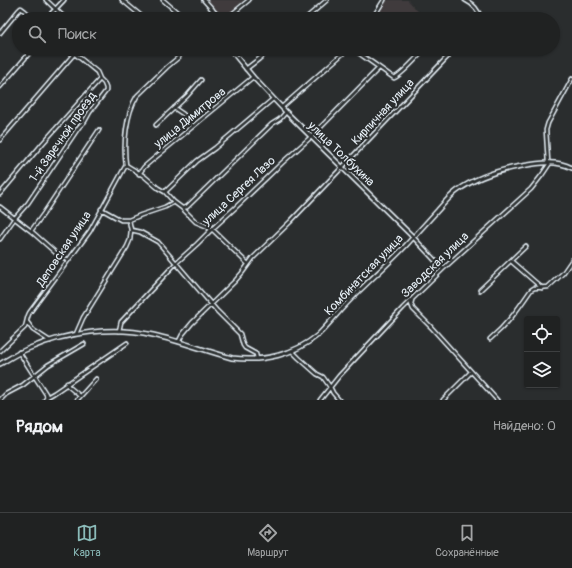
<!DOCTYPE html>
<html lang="ru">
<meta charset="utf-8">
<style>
:root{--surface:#202222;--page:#282a2a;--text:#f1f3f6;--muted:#a2a4a5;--line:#3d3f40;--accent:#8bbbb9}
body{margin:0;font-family:Pangolin,sans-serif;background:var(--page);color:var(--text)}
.controls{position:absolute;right:12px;bottom:12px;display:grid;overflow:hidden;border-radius:4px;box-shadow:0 1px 3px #0004}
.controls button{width:36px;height:36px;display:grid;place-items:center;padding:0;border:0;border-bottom:1px solid var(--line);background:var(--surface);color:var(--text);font:20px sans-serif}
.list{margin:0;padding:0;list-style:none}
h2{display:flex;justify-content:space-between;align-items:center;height:52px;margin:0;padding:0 16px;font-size:17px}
h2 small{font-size:13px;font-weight:400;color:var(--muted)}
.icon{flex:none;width:22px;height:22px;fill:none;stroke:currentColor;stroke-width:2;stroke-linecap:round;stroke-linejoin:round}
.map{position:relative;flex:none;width:572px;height:400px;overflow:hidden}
.search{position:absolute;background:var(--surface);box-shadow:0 1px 3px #0004;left:12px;right:12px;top:12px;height:44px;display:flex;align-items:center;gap:10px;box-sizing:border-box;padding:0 14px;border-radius:22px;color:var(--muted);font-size:15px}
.sheet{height:112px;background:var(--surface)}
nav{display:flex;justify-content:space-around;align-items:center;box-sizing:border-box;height:56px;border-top:1px solid var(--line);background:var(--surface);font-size:11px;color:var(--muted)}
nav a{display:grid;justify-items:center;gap:2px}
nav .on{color:var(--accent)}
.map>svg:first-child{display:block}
.built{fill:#3f3b3c}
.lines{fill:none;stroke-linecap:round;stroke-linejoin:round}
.street-casing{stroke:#e8f1f8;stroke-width:5.5}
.secondary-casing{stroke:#e8f1f8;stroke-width:6}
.street{stroke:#2a2d2e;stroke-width:2.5}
.secondary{stroke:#2a2d2e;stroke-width:3}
.labels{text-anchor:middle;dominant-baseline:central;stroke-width:4;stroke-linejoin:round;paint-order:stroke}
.street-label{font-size:12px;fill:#e8f1f8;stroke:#2a2d2e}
</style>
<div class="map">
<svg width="572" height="400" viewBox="0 0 572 400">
<rect width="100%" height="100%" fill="#2a2d2e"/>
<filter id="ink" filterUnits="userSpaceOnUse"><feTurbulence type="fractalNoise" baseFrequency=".025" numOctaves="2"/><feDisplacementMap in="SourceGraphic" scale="8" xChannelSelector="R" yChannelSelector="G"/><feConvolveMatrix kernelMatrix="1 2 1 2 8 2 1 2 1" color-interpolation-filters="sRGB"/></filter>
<g filter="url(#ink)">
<path class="built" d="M206,0H244L224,19Z
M387,0H408L422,16L420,19H374Z"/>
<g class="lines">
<defs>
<path id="street" d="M46,0L66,19
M122,0L145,19
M163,0L185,19
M465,0C473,4 479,10 481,19
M212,9L221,19
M46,19L64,0
M226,19L249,0
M305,19L327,0
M372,19L384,0
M0,33L18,11L21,8L25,11L33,19
M353,49L394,78C403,74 417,57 425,49
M246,69L259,59L271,49
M0,87L33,49
M282,107L348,49
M174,108L183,114L193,126
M156,125L187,96L201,80
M0,140L74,54
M548,162L546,130L548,123L572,79
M126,165L144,176L158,188L165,192L174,202L182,208L196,222L206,226L214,231L248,264
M139,174L144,167L151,161L253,77
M165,192L197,161L215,148L273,99
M0,194L43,143L100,79
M0,207L31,231L57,254L68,260
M183,208L187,207L272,124L280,119L286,112
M101,209L121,220H129L131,230
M129,220L141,215L165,207L174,202
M31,231L44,213L99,130
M413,237L443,269
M0,239L14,219L28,203L79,127L85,121L90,112L106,91V88L104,83L100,79L97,72L69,49
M511,261L542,288
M480,290L526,246
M412,300L411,304L413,309L431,327L497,400
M27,322L33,330L50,341
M119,331L121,322L176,263L197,244L211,230L235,208L283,162L311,137L379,68
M76,334L83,318L127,247L130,240L131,230L140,232L158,242L217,311L240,334L243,345L245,348L256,354L257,359
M490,339C508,324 518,309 531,290L534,288L548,287L563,273L572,260
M179,341L182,335L192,323L235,281L242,273L253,258L290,222L455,49
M0,351L25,327C27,322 27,316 30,312L90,231L126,165C123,144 126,114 137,96L167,67L179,57L183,49
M292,351L299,358L317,374L323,377L330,387L333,393L339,400
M19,352L46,394L47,397L45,400
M67,383L68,386L80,396
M47,397L54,393L127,343
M0,400L6,394L23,385L48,365L84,344
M77,400L96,379
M320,400L339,376L403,308L443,269L531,189L542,175L550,163
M443,400L471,372"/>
<path id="secondary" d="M204,0L212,9L214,19
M230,49L253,77L286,112L413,237
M0,364C10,358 19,352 30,348C68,332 113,326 153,335C180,341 206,351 232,358C263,362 294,355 318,335C325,328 332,320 338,313C345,305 352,298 359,291C376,274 394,259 409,242C419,231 428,221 438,210C444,203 450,196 457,191C476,177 499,170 522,166C539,163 556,160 572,168"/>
</defs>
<use href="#street" class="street-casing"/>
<use href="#secondary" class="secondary-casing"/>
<use href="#street" class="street"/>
<use href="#secondary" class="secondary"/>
</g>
</g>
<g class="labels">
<g class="street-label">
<text transform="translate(383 112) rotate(-47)">Кирпичная улица</text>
<text transform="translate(190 118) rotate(-39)">улица Димитрова</text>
<text transform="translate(63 137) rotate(-55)">1-й Заречной проезд</text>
<text transform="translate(341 154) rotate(44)">улица Толбухина</text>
<text transform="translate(239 191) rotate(-43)">улица Сергея Лазо</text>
<text transform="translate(64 249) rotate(-56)">Деповская улица</text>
<text transform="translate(435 265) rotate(-44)">Заводская улица</text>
<text transform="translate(364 275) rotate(-46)">Комбинатская улица</text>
</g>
</g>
</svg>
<div class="controls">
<button><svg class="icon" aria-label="locate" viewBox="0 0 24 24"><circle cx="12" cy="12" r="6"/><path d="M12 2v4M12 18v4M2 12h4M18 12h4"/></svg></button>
<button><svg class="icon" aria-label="layers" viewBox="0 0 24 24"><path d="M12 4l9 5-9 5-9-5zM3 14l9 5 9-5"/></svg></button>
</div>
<div class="search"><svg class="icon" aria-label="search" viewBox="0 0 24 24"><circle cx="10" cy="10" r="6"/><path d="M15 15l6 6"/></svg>Поиск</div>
</div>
<section class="sheet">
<h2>Рядом<small>Найдено: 0</small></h2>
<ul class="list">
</ul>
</section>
<nav>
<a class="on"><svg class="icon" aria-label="map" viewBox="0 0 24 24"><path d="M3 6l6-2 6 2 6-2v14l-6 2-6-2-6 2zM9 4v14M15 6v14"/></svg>Карта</a>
<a><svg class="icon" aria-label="directions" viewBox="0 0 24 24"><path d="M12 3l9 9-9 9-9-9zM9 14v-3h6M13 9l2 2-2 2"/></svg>Маршрут</a>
<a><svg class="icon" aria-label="saved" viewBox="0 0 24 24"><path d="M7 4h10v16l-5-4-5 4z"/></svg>Сохранённые</a>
</nav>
